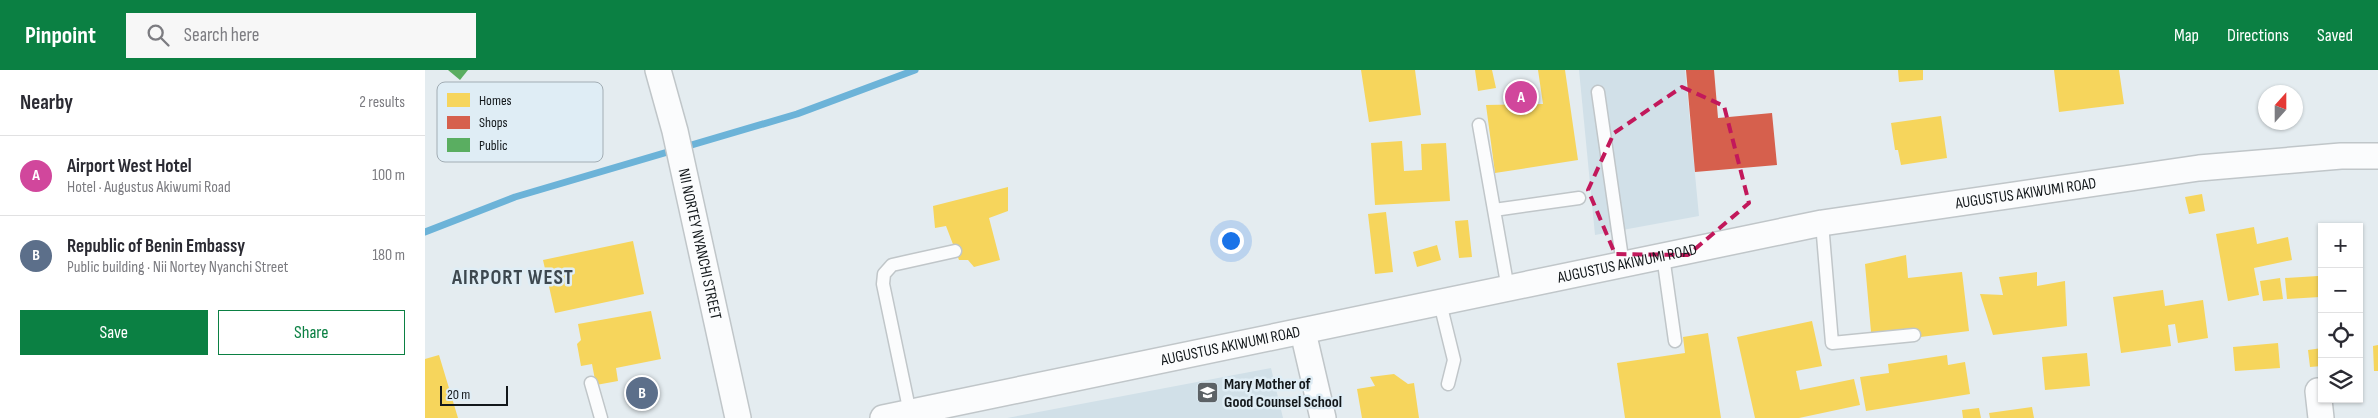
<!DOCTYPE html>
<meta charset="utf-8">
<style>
:root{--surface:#fff;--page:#f7f7f7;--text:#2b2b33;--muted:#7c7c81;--line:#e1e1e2;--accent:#0b8043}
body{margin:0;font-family:"Sofia Sans Condensed",sans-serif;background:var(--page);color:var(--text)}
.controls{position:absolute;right:15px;bottom:15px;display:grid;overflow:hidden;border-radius:0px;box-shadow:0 1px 4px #0004}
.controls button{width:45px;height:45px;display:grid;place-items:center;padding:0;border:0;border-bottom:1px solid var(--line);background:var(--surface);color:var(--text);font:25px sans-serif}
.compass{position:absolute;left:1833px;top:15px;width:45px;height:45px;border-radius:50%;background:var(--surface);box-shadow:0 1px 4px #0004;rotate:21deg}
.scale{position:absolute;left:15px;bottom:12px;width:68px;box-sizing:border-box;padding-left:5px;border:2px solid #13181b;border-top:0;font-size:14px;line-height:18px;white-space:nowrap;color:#13181b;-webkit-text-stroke:4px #dfedf5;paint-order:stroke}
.you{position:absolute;left:805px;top:170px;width:18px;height:18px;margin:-12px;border:4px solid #fff;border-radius:50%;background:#1a73e8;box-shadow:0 0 0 8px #1a73e833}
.badge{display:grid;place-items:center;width:32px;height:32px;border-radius:50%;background:var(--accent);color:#fff;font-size:16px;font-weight:700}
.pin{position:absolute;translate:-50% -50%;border:2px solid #fff;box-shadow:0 1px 5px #0006}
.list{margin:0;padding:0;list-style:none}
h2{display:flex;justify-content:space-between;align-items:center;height:65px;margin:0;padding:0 20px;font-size:21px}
h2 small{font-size:16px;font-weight:400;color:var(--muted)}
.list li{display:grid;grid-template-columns:32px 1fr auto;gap:15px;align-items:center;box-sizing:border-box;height:80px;padding:0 20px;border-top:1px solid var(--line)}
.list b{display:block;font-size:19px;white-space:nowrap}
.list p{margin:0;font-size:16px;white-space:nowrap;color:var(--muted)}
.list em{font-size:16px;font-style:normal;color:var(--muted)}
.actions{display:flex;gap:10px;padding:15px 20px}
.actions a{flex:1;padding:11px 0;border:1px solid var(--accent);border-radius:0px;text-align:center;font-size:18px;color:var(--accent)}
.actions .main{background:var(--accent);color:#fff}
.icon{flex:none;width:28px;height:28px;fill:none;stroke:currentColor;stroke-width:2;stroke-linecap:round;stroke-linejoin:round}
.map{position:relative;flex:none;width:1953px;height:348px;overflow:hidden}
header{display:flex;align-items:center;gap:30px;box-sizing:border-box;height:70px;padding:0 25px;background:var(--accent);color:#fff}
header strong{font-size:24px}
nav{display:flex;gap:28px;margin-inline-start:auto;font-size:18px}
.search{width:350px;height:45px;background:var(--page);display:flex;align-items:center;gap:12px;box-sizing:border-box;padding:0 18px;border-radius:0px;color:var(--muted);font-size:19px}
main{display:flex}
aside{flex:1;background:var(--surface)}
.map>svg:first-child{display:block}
.built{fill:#d1e0e8}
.homes{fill:#f6d55c}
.shops{fill:#d6604d}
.public{fill:#5aae61}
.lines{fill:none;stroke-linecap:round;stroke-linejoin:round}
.stream{stroke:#6cb3d8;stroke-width:7}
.service-casing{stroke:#c0c6c9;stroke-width:15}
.minor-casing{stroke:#c0c6c9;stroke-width:28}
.service{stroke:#fbfcfd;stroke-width:12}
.minor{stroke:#fbfcfd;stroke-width:25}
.marked{fill:none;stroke:#c2185b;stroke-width:4;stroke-dasharray:10 6;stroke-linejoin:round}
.labels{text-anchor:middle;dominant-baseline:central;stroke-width:5;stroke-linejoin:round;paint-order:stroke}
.street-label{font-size:16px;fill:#13181b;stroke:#dfedf5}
.poi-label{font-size:16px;font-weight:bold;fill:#13181b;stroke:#dfedf5;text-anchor:start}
.district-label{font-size:21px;font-weight:bold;letter-spacing:1px;fill:#3d484f;stroke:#dfedf5}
.key{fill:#dfedf5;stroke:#a2adb4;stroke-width:1}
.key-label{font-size:14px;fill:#13181b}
</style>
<header>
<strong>Pinpoint</strong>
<div class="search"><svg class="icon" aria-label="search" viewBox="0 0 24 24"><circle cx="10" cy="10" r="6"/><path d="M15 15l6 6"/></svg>Search here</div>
<nav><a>Map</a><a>Directions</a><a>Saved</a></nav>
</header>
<main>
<aside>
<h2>Nearby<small>2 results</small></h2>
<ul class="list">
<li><span class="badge" style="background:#d1479c">A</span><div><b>Airport West Hotel</b><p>Hotel · Augustus Akiwumi Road</p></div><em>100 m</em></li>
<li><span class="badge" style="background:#5c6f8a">B</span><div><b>Republic of Benin Embassy</b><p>Public building · Nii Nortey Nyanchi Street</p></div><em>180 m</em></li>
</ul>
<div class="actions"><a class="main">Save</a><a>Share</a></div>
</aside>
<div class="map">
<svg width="1953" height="348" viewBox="0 0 1953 348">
<rect width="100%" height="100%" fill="#e4ecf0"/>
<path class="built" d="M1154,0H1260L1274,146L1170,165Z
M846,298L858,348H582Z"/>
<path class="homes" d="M936,0H990L996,45L944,52Z
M1050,0H1067L1071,18L1053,21Z
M1113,0H1140L1153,90L1070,103L1061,35L1118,34Z
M1473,0H1498V10L1474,12Z
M1629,0H1694L1699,34L1634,42Z
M1516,46L1522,88L1476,95L1473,80H1470L1466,53Z
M977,71L979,101L997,100L996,74L1021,73L1025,131L950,135L946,73Z
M583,117V141L564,148L575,190L549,197L543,190H534L521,156L510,158L508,136Z
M1777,124L1780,141L1764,144L1760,127Z
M961,142L968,202L950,204L943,144Z
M1043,150L1047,187L1034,188L1030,151Z
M1829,157L1832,174L1863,167L1867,190L1829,198L1834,225L1803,231L1791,164Z
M208,171L219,224L130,243L118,190Z
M1012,175L1016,190L992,197L988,182Z
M1481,185L1483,208L1537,202L1544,261L1447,273L1440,194Z
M1612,202V216L1640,211L1642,256L1568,265L1555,224L1578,225L1574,207Z
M1893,206L1895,227L1862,229L1860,208Z
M1855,208L1858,229L1838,231L1835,211Z
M1738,220L1740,236L1778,230L1783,268L1753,273L1750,254L1743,255L1746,276L1696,283L1688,227Z
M226,241L236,289L191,298L193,311L171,315L167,294L156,296L152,274L156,270L153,254Z
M1387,251L1397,296L1371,301L1375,320L1429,309L1435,335L1374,348H1330L1312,267Z
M1283,263L1296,348H1200L1192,293L1260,283L1258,267Z
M1853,273L1855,298L1810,301L1808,277Z
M1953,275V301H1949L1948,276Z
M1897,278V296L1885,297L1883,280Z
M1662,283L1665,316L1620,320L1617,287Z
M14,285L33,348H0V289Z
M1522,285L1523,295L1540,292L1545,324L1441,341L1435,307L1464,303L1463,294Z
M969,304L983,314L989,313L994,348H937L932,319L950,316L945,307Z
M1607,337L1609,348H1565L1564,343Z
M1554,338L1556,348H1538L1537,340Z"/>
<path class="shops" d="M1261,0H1289L1293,48L1347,43L1352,95L1270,102Z"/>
<path class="public" d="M23,0H43L35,10Z"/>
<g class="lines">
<path class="stream" d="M0,162L90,127L372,44L490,0"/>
<defs>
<path id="service" d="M1173,22L1198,195
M1054,55L1083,219
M1069,140L1154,128
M1397,153L1407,273L1489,265
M1238,186L1250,271
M1015,233L1029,290L1023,314
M166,313L176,348
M485,343L458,214L459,204L467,195L530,181"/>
<g id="minor">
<path id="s1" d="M233,0L250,61L313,348"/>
<path d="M878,262L898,348"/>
<path d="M1893,321L1896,348"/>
<path id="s2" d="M458,348L1397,153L1774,98L1916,86H1953"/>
</g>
</defs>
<use href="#service" class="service-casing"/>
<use href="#minor" class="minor-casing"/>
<use href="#service" class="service"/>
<use href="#minor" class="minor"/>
</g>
<path class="marked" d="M1257,17L1299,36L1324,133L1263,185L1190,184L1163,120L1189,63Z"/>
<defs>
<symbol id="school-square" viewBox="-11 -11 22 22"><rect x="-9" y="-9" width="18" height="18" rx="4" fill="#5c6266" stroke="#dfedf5"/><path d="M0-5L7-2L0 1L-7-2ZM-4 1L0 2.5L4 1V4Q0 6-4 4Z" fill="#fff"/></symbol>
</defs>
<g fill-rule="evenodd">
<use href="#school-square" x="770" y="310" width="25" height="25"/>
</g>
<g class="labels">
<g class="street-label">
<text stroke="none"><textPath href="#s2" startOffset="1165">AUGUSTUS AKIWUMI ROAD</textPath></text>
<text stroke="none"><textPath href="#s1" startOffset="179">NII NORTEY NYANCHI STREET</textPath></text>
<text stroke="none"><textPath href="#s2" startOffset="760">AUGUSTUS AKIWUMI ROAD</textPath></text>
<text stroke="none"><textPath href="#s2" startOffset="355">AUGUSTUS AKIWUMI ROAD</textPath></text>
</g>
<g class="poi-label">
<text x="799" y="314">Mary Mother of<tspan x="799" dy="18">Good Counsel School</tspan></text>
</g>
<g class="district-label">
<text x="88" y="207">AIRPORT WEST</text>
</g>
</g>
<rect x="12" y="12" width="166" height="80" rx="8" class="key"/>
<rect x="22" y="23" width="23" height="14" fill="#f6d55c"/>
<rect x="22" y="46" width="23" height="13" fill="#d6604d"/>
<rect x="22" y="68" width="23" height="14" fill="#5aae61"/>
<g class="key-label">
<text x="54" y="35">Homes</text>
<text x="54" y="57">Shops</text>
<text x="54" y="80">Public</text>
</g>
</svg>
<div class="controls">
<button>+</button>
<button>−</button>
<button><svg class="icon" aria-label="locate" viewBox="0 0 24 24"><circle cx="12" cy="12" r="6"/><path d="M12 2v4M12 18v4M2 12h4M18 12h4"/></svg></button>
<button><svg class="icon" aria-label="layers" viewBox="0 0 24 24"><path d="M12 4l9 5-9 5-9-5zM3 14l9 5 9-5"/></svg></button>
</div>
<svg class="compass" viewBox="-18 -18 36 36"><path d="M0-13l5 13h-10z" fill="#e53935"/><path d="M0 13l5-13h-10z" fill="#7c7c81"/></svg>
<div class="scale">20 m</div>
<div class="you"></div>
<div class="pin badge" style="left:1096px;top:27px;background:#d1479c">A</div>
<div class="pin badge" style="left:217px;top:323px;background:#5c6f8a">B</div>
</div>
</main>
